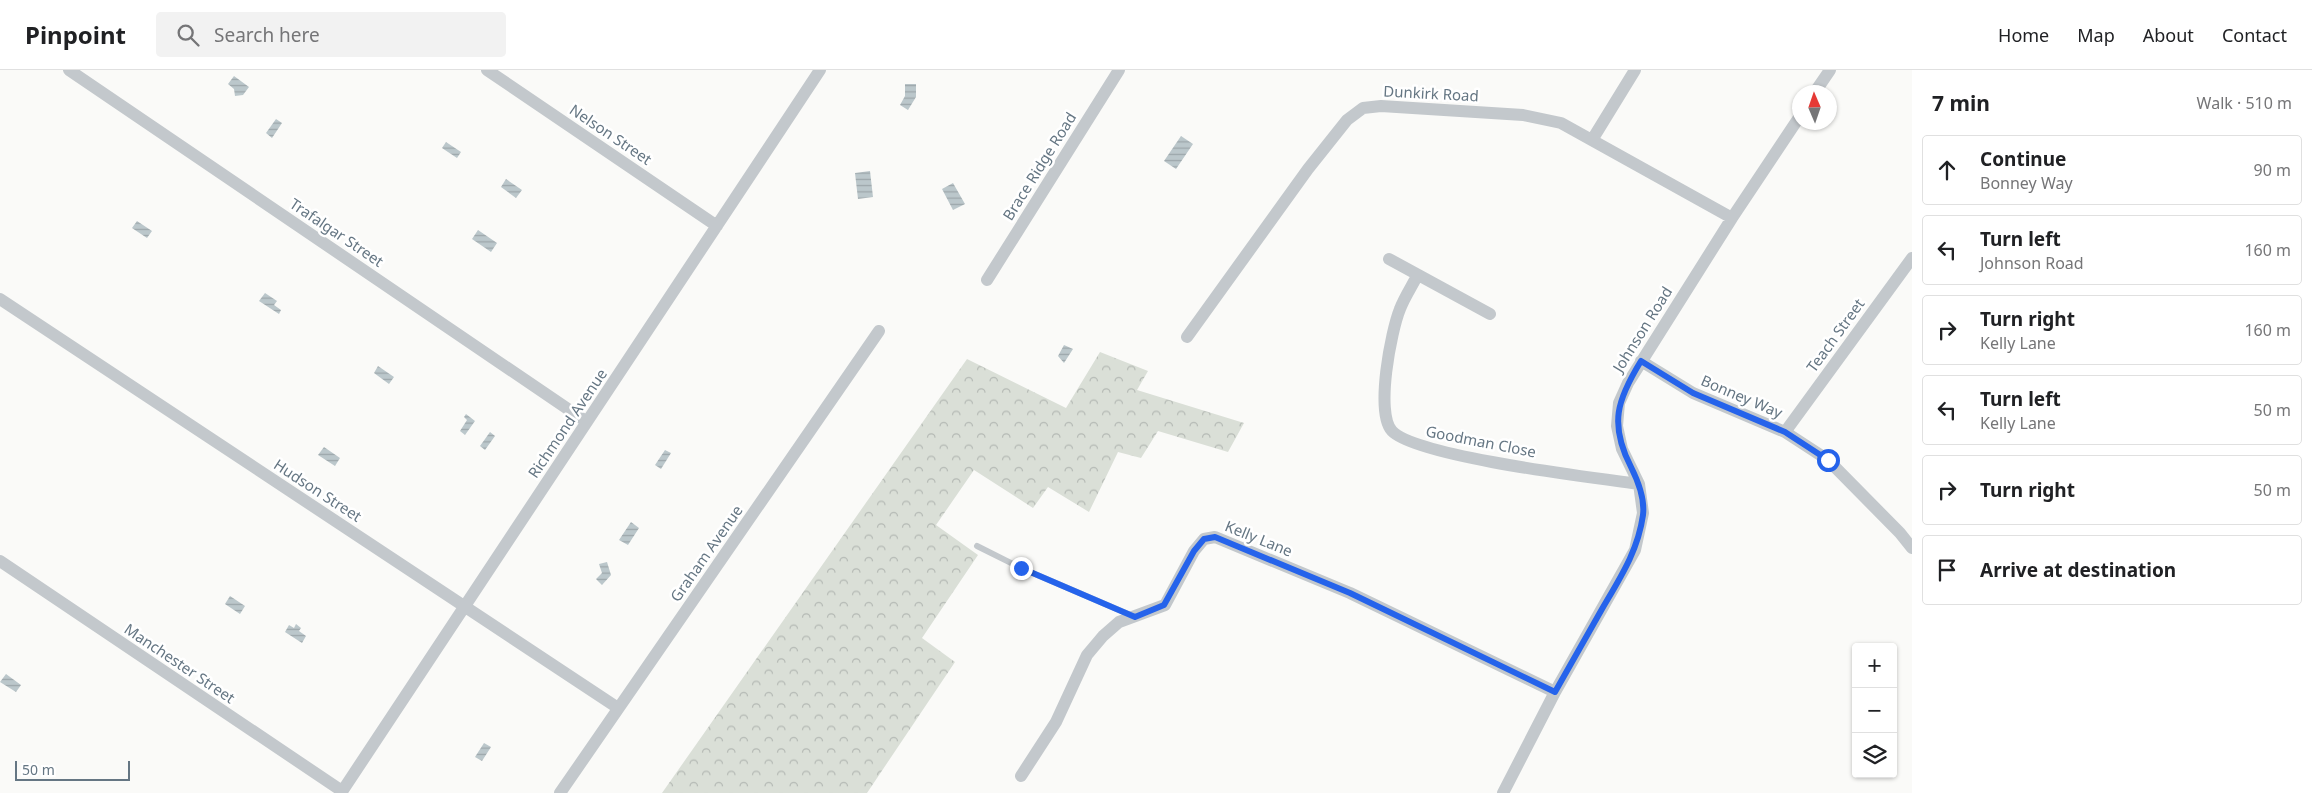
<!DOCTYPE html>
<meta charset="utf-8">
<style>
:root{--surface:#fff;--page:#f2f2f2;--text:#202124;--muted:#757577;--line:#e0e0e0}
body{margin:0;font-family:"Noto Sans",sans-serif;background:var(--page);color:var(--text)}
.controls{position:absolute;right:15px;bottom:15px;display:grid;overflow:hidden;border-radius:5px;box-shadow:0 1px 4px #0004}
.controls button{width:45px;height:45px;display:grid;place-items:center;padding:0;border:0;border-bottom:1px solid var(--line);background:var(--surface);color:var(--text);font:25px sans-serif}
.compass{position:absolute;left:1792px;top:15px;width:45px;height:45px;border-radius:50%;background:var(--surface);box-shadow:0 1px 4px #0004;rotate:358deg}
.scale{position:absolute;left:15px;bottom:12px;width:115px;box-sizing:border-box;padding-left:5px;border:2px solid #657683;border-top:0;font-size:14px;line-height:18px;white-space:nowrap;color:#657683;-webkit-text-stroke:4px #fff;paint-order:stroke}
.stop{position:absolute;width:15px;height:15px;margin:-11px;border:4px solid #2563eb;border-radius:50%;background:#fff}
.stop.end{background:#2563eb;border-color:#fff;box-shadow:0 1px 5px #0008}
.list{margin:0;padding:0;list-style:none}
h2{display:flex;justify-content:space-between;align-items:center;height:65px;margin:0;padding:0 20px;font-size:21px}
h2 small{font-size:16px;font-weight:400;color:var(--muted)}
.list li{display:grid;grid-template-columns:32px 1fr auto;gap:15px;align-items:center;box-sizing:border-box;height:70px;margin:0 10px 10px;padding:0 10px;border:1px solid var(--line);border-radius:5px}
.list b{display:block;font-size:19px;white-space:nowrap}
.list p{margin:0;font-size:16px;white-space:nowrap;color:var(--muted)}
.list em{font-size:16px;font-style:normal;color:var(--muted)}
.icon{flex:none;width:28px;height:28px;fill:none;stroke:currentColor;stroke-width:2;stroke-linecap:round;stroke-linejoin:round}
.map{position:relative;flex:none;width:1912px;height:723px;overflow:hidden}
header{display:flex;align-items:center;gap:30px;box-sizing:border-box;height:70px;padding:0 25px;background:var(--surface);border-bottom:1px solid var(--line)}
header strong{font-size:24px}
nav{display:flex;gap:28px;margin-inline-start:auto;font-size:18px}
.search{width:350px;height:45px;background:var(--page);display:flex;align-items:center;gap:12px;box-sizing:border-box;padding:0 18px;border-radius:5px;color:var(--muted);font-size:19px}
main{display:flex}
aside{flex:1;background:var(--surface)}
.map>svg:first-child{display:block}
.forest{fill:url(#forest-crowns)}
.water{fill:url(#water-rules)}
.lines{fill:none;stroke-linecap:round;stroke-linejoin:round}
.service{stroke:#c3c8cc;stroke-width:6}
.minor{stroke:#c3c8cc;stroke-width:12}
.route{stroke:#2563eb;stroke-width:6}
.labels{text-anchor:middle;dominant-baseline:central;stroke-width:5;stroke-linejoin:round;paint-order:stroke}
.street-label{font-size:15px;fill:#657683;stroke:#fff}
</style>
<header>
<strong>Pinpoint</strong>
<div class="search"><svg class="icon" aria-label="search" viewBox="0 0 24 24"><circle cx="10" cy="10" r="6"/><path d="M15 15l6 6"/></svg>Search here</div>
<nav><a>Home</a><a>Map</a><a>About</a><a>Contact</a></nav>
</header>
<main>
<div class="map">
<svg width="1912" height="723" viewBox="0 0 1912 723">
<defs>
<pattern id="forest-crowns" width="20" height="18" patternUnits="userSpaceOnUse" patternTransform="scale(1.25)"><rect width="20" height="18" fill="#dadfd7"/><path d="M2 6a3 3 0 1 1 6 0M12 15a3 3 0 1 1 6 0" fill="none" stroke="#b4b9b4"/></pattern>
<pattern id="water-rules" width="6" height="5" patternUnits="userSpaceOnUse" patternTransform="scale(1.25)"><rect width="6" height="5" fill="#bbc7cb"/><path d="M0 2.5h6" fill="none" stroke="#9ca6aa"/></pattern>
</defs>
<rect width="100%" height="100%" fill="#fafaf8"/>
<path class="forest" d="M1100,282L1148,301L1137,320L1244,353L1228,382L1158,361L1141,388L1118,382L1089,442L1048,417L1033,438L974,400L936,455L978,485L922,568L955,592L867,723H662L967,289L1066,338Z"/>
<path class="water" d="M234,6L249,17L243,25L235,26L234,19L228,14Z
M905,14H916V27L908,40L900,35L905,26Z
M276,49L282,53L272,68L266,63Z
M1181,66L1193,74L1176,99L1164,91Z
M446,72L461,82L457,88L442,78Z
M870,101L873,127L858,129L855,103Z
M506,109L522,120L516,128L501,117Z
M953,113L965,134L953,140L942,119Z
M137,151L152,161L147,168L132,158Z
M478,160L497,173L491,182L472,169Z
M265,223L277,231L274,235L281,240L279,244L259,231Z
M1064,275L1073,279L1064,293L1058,286Z
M378,296L394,307L389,314L374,303Z
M466,344L475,351L465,365L460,361L467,350L464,347Z
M490,362L495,366L485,380L480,376Z
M324,377L340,388L335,396L318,385Z
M665,380L671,383L661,399L655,395Z
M631,452L639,458L628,475L619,470Z
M607,492L611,505L602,515L596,509L602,503L599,494Z
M230,526L245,536L240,544L225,534Z
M296,554L301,558L299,561L306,566L302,573L285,562L289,555L294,558Z
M6,604L21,615L16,622L0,612Z
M484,673L491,677L482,691L475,687Z"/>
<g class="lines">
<path class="service" d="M977,476L1021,498L1133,546"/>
<path class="minor" d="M69,0L587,352
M487,0L717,156
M1815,22L1830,0
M1592,70L1635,0
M1389,189L1490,244
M1417,206C1412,216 1404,228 1400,239C1391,261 1375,343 1392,361C1417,387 1596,408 1639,414
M987,210L1119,0
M0,229L618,638
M1187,267L1308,99L1347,50L1363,38L1381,36L1523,45L1561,53L1732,148
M1641,291L1693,323L1785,362L1828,390L1900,463L1912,478
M1785,362L1912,188
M0,491L342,721
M1021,706L1056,652L1087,585L1103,566L1119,552L1165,535L1194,481L1204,469L1215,467L1350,523L1555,622
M341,723L820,0
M560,723L879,261
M1503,723L1555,622L1635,480L1643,443L1639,414L1622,379L1617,356L1619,333L1628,313L1732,148L1800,46"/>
</g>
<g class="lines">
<path class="route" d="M1021,498L1135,547L1164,535L1194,481L1204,469L1215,467L1350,523L1555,622C1571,594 1586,567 1602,539C1620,508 1638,481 1643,445C1645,429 1638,411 1631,397C1609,354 1617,330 1641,291L1693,323L1785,362L1828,390"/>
</g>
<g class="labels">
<g class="street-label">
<text transform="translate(1431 23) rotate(3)">Dunkirk Road</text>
<text transform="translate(611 64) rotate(34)">Nelson Street</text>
<text transform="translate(1039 96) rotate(-58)">Brace Ridge Road</text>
<text transform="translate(337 162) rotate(34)">Trafalgar Street</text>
<text transform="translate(1642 259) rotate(-58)">Johnson Road</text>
<text transform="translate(1835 265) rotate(-54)">Teach Street</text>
<text transform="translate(1742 326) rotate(23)">Bonney Way</text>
<text transform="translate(567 353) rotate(-56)">Richmond Avenue</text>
<text transform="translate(1481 371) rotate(11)">Goodman Close</text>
<text transform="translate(318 420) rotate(33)">Hudson Street</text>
<text transform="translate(1259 468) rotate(22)">Kelly Lane</text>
<text transform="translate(706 483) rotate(-55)">Graham Avenue</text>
<text transform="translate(180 593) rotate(34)">Manchester Street</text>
</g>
</g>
</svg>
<div class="controls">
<button>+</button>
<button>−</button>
<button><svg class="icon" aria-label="layers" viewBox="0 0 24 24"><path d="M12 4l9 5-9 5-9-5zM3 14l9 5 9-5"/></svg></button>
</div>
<svg class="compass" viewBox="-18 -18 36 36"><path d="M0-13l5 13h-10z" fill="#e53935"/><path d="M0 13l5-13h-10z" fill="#757577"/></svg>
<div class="scale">50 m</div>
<div class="stop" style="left:1828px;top:390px"></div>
<div class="stop end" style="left:1021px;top:498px"></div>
</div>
<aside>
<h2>7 min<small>Walk · 510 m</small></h2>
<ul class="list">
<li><svg class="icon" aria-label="ahead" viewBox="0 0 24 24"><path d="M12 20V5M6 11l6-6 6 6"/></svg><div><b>Continue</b><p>Bonney Way</p></div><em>90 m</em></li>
<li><svg class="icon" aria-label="left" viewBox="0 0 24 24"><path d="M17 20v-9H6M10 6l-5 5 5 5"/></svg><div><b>Turn left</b><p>Johnson Road</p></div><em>160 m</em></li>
<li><svg class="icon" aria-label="right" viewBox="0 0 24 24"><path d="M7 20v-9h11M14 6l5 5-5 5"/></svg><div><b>Turn right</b><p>Kelly Lane</p></div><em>160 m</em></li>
<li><svg class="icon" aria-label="left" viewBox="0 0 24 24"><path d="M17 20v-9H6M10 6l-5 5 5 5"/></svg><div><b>Turn left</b><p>Kelly Lane</p></div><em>50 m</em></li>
<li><svg class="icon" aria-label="right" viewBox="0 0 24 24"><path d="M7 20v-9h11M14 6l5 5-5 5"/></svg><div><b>Turn right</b></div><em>50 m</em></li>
<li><svg class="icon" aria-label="arrive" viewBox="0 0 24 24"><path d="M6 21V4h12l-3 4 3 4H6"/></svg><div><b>Arrive at destination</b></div></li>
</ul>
</aside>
</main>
